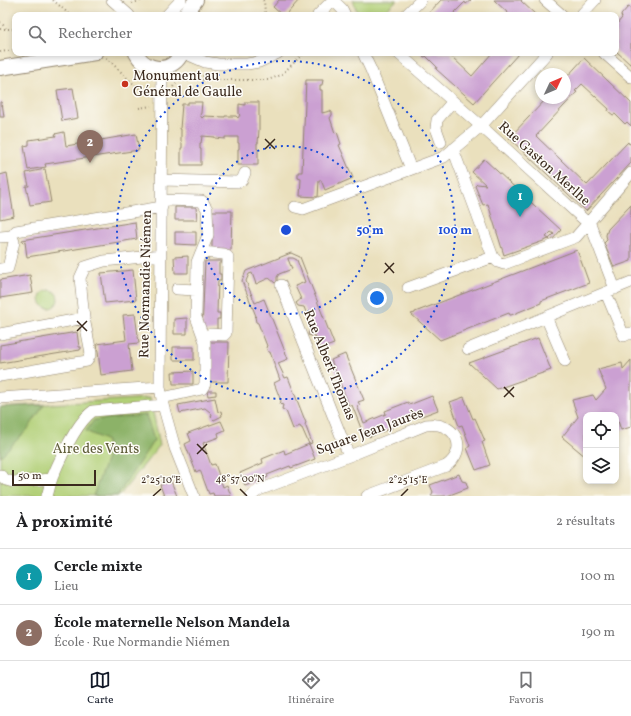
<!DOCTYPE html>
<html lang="fr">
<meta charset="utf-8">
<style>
:root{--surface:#fff;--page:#f6f6f6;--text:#202124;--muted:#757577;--line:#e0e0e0;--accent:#111827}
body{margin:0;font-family:Vollkorn,serif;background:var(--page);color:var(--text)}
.controls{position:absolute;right:12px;bottom:12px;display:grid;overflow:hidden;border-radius:8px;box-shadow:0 2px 6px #0003}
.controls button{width:36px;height:36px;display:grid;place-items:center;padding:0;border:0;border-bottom:1px solid var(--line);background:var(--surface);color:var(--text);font:20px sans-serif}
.compass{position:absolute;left:535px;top:68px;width:36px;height:36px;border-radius:50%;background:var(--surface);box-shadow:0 2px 6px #0003;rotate:46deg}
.scale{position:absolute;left:12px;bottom:10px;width:84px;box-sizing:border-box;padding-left:4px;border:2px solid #3b2a1e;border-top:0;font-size:11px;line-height:14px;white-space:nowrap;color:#3b2a1e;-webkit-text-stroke:3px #fdfcf7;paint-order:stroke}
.you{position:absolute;left:377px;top:298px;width:14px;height:14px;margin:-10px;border:3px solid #fff;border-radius:50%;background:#1a73e8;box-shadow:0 0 0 6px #1a73e833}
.badge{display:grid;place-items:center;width:26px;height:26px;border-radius:50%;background:var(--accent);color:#fff;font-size:13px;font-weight:700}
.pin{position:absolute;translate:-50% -33px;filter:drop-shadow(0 1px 2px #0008)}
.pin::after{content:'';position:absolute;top:21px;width:14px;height:12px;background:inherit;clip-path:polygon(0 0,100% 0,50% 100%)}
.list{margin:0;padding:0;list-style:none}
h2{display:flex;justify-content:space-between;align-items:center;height:52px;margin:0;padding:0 16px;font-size:17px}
h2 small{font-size:13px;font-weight:400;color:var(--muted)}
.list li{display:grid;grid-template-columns:26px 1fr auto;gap:12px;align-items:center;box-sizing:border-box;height:56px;padding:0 16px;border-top:1px solid var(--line)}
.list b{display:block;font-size:15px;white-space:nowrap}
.list p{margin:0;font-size:13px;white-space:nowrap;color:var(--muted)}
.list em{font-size:13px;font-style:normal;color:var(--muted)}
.icon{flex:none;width:22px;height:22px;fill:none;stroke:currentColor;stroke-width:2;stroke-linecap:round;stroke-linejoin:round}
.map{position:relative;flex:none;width:631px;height:496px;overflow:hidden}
.search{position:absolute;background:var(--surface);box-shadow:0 2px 6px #0003;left:12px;right:12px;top:12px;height:44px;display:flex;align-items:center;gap:10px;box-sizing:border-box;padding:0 14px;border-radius:8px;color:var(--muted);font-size:15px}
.sheet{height:164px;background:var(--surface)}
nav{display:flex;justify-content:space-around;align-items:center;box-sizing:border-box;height:56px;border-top:1px solid var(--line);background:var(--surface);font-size:11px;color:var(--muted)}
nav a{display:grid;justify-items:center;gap:2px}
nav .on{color:var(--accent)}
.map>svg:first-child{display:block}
.green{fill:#b1cf76;stroke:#767c4a}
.forest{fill:#8cb267;stroke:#646e42}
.building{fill:#cba0d2}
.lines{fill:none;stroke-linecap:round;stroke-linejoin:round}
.minor-casing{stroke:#92856e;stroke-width:12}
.major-casing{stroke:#92856e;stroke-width:16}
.path{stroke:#92856e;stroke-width:2;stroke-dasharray:1 3;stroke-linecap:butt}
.minor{stroke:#fff;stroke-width:11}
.major{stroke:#fff;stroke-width:14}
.ticks{fill:none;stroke:#3b2a1e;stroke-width:1.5}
.ring{fill:none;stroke:#1d4ed8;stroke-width:2;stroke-dasharray:2 4}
.poi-dot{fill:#c8321e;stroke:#fdfcf7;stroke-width:1.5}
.labels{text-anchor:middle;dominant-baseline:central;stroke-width:3;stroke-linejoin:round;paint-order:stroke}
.poi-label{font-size:14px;fill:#3b2a1e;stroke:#fdfcf7;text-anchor:start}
.street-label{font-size:14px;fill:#3b2a1e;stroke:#fdfcf7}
.park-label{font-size:14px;fill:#5e5c38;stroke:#fdfcf7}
.ticks-label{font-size:10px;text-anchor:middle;fill:#3b2a1e;stroke:#fdfcf7;stroke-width:3;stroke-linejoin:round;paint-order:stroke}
.centre{fill:#1d4ed8;stroke:#fdfcf7;stroke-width:2}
.ring-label{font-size:12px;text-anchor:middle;font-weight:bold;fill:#1d4ed8;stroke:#fdfcf7;stroke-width:3;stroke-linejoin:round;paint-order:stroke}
</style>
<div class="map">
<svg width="631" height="496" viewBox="0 0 631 496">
<rect width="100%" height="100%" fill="#fdfcf7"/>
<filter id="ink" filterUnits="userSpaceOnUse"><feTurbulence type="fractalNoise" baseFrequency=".025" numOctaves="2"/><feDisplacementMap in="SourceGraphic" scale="8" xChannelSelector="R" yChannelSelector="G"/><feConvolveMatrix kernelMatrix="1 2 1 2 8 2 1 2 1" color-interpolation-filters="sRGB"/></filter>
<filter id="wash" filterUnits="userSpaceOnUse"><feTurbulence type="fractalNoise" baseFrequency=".012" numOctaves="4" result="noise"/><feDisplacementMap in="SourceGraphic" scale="16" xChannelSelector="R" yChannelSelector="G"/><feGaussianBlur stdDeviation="0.9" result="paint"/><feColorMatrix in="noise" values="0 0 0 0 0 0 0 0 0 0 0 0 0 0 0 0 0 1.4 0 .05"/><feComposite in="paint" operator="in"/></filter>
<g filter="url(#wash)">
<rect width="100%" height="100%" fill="#eae0bd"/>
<path class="green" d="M353,0H397L381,15H358Z
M40 299a9 9 0 1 1 18 0a9 9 0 1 1-18 0Z
M150,398L160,445L119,496H0V407Z"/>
<path class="forest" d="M44,405L28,429L2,455H0V407Z
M146,415L154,440L117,496H93L107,458V441L86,431L94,420Z"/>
<g id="blocks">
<path class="building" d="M279,0H299L286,15H282L273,7Z
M441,0H471L466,4L465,2L452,15H427Z
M494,0H522L521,1L536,15H510Z
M628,7L630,8L631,7V65L616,51V25L622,18L621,15Z
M420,53H452L450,55L472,76L492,53H519L474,103L436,69L437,67L426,56L424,57Z
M584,58L631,103V126L627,122L625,124L615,114L613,115L608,111L609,109L582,84L575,91L577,92L536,136L587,185L628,142L629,144L631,143V163L586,211L509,138L547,98H565V79Z
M306,80H323L322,85H320V90H322V113L330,111L332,112V115L330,118L335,133L337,132L341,144L339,145L353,178L325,190L321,180H319L318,197L300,196L301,179L298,178V172H302Z
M73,88L78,118L62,121L57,90Z
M0,102H2L4,117H0Z
M188,102H202L201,113L200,115L202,118L204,116L225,117V116H236L238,118L240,115L239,114V104L245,105V102H259V130L258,143H257V149H258V165H238V149H239V143H238V137H225V139L215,138V137L202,136L201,143H200V149H201V165H181V148H182V143L181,142V129H180L182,104H188Z
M64,132L66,146L136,134L139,150L45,164L46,167L28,170L24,146L29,145V140L56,136L55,134Z
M484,159L561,230L551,241L549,239L554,234L551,232L546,237L549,239L504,255L488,204L483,205L475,186L477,184L486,185L472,172Z
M45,169L51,202L30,205L26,186H29L26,173Z
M7,173L14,216L0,219V175Z
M631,205V261L614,267L604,243L607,240L606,235L608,229Z
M175,207H196L197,220H175Z
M212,211H232L231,250H212Z
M135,222L137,239L27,257L25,242L23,243L22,240Z
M175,232H196V245L175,244Z
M577,250L589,283L541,301V303L511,315H510L509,313L440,340L411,314L415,313V312Z
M291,253L300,257L334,344L320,349L315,336H312L308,335L309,331L312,328L304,307L298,306L296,303L301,299L295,286L305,282L297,260L293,258H288V259L292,269L279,274L277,277V282L275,283L269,278L256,284L252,273L249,274L246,281L255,303L264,299L288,359L278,363L285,378L288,377L306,423L305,424L312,443L309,444L302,428H301L300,426L293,429L286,411L282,409L283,405L280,404L281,401L274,383L280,380L270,352H268L266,347L267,346L258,323L256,322L255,317L256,316L242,281L246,271Z
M188,256V273H175L174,257Z
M205,261H222V263H219V274H221V280H218L217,313H220V319H217V330L202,332Z
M133,270L136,300L105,303L101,273Z
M30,275L33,293L0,298V280Z
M135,314L139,343L129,344L132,371L101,375L97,344L126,340L123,315Z
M187,318V334H174V319Z
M77,332L79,347H81V349H80V350L0,363V345Z
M538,338L551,370L497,389L469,363Z
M209,342H229L228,382H208Z
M173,347H194V360H173Z
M345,354L364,400L358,402L360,405L357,406L364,423L386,414L385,411L408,402L409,405L432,396L438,410L414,419L413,416L391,425L392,428L369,437L368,434L364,436L352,405L349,406L331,360Z
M631,360V427L621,430L618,421L616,424V415H586V457L562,437L578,417L572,400L593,395L596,400L606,389L598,369L622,363L623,369Z
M193,371V384H173L172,372Z
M207,391H216V395L208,396Z
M464,397L473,419L475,418L485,441L482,442L490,465L476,470L467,448L470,446L462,425L459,426L450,402Z
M215,398L218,412L221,411L222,416L214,420L211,417L212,414L210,412L205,408L180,413L178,405Z
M221,421L225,430L218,433L219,437L203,443L211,465L215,464L223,487L227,485L231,496H214L213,493L209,494L200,470L196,472L185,444L191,441L188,433Z
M309,444L315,459L291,468L290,466L267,475L268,477L245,486L240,473L263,463L262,459L284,450L285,454Z
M459,474L462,481L466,482L468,488L447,496H431L433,492L430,485Z
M171,481L177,496H164L160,485Z"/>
</g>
</g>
<g filter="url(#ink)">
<use href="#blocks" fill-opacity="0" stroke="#92856e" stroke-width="1"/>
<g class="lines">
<defs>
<path id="minor" d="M112,0L129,15
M333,0L342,9L345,15
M545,0L562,15
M167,15L181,0
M318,15L333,0
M406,15L421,0
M581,15L595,0
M184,53L205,62L218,64H247L259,62L278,53
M363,53L371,70L411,169
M398,53L481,126L591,226L615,289
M604,53L631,77
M162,68L160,387L163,405L175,448L194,496
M441,142L436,128L437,120L453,101
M453,149L493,257L498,262L504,264L576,237L631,173
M161,180L238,182L242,180L245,173
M162,200L202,201L207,209L208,235L197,262L196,317L205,342V384L202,389L162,398
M295,207L303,209L444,157L481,126L547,53
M0,237L12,236L16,231L162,207
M202,252L224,254L228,257L226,333L224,335L211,334L203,337
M0,269L8,268L14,242L12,236
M281,285L349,456
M408,288L493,257
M177,289L196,290
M606,293L624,336L630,333L631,334
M546,317L565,361
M0,334L84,318
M468,349L631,282
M0,376L87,361L91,353L84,318L80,278L85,267L104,261L161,255
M0,398L160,387
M0,475L6,480L13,482L52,479
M47,496C49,490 50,484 52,478C60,459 77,422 93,411L163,405
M251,496L259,490L349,456L426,425C455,420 470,449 446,466L367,496"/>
<path id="major" d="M185,15L196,0
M136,53C143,67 161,73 174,63C178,60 180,57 182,53
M0,68L95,53"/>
</defs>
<use href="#minor" class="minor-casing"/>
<use href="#major" class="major-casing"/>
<path class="path" d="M53,0L70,15
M263,0L264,1L265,12L268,15
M132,3L144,0
M0,22L6,28
M0,29H15
M0,52L15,50
M106,58C119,68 136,91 152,95
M203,80H268L281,75L304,53
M173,87C181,77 191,79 203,80V73
M139,108L151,106"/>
<use href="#minor" class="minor"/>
<use href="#major" class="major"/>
</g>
</g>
<path class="ticks" d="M265,139L275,149M265,149L275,139M385,263L394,273M384,273L394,263M77,321L87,331M77,331L87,321M504,387L514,397M504,397L514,387M197,444L207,454M197,454L207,444M240,489L247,496M153,496L161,489M401,496L408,489"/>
<g class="ring">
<circle cx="286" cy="230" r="84"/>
<circle cx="286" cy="230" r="169"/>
</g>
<circle class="poi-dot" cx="125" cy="84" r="4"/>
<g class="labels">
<g class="poi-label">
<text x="133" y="76">Monument au<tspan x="133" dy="16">Général de Gaulle</tspan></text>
</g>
<g class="street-label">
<text transform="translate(544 164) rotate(42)">Rue Gaston Merlhe</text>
<text transform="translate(146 284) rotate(-89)">Rue Normandie Niémen</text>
<text transform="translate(329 365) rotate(68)">Rue Albert Thomas</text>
<text transform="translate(370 432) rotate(-20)">Square Jean Jaurès</text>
</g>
<g class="park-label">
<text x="96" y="449">Aire des Vents</text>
</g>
</g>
<g class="ticks-label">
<text x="240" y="482">48°57'00"N</text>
<text x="161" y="483">2°25'10"E</text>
<text x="408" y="483">2°25'15"E</text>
</g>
<circle cx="286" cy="230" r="6" class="centre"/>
<g class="ring-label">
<text x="370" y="234">50 m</text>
<text x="455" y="234">100 m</text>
</g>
</svg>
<div class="controls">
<button><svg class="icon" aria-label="locate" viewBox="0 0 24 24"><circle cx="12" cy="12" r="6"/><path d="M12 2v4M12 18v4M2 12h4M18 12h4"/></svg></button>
<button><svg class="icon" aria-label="layers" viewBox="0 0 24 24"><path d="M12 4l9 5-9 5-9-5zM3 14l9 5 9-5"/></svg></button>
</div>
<svg class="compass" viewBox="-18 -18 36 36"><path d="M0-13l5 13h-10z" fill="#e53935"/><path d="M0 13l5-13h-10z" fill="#757577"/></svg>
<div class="scale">50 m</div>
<div class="you"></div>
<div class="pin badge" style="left:520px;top:217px;background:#0f9aa8">1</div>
<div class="pin badge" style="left:90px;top:163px;background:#8d6e63">2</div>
<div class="search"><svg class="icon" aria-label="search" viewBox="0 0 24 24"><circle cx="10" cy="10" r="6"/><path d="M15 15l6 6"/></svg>Rechercher</div>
</div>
<section class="sheet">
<h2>À proximité<small>2 résultats</small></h2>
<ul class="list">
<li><span class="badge" style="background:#0f9aa8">1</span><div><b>Cercle mixte</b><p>Lieu</p></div><em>100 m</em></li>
<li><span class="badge" style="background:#8d6e63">2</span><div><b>École maternelle Nelson Mandela</b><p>École · Rue Normandie Niémen</p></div><em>190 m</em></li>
</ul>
</section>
<nav>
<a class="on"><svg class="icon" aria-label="map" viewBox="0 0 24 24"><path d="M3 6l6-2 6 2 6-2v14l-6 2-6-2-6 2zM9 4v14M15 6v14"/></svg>Carte</a>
<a><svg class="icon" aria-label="directions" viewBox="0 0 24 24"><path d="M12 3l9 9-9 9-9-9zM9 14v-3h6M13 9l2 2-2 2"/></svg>Itinéraire</a>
<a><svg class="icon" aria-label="saved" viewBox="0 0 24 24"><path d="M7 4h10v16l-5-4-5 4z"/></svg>Favoris</a>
</nav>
